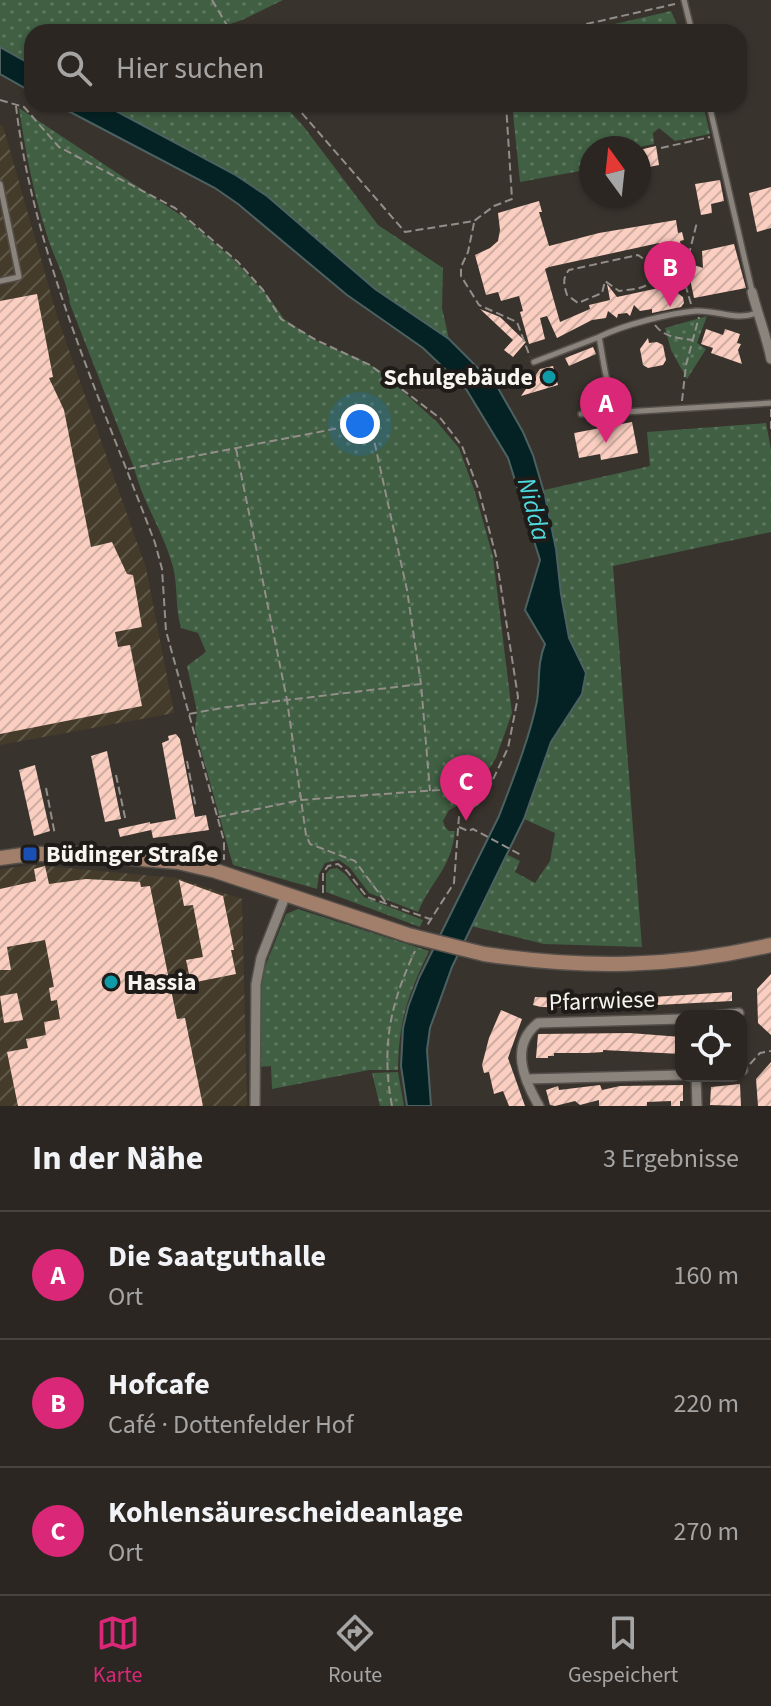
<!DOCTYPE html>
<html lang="de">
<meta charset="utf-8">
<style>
:root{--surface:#2b2622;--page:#332e2a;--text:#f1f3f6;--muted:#a6a5a5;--line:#474340;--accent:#db2777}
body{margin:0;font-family:"Source Sans 3",sans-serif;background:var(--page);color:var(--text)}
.controls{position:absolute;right:24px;bottom:24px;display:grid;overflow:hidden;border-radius:16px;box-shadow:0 2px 6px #0004}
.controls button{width:72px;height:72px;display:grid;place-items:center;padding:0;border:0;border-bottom:2px solid var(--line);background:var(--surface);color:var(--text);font:40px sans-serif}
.compass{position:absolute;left:579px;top:136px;width:72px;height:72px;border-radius:50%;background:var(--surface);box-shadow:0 2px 6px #0004;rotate:345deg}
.you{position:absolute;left:360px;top:424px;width:28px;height:28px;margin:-20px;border:6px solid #fff;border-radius:50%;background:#1a73e8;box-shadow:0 0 0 12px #1a73e833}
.badge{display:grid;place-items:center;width:52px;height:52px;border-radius:50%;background:var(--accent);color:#fff;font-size:26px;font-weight:700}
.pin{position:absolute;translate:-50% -66px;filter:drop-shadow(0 2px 4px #0008)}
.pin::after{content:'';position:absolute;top:42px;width:28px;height:24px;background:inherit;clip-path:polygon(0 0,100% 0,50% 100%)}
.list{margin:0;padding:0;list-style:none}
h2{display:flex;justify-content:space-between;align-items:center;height:104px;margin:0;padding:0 32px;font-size:34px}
h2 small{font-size:26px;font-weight:400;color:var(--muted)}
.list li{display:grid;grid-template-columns:52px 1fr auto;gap:24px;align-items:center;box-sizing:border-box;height:128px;padding:0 32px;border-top:2px solid var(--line)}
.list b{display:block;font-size:30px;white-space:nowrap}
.list p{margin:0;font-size:26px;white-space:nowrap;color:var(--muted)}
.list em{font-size:26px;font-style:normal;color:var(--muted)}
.icon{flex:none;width:44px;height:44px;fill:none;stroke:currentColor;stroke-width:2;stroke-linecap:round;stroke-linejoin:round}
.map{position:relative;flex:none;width:771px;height:1106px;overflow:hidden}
.search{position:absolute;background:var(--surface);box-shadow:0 2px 6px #0004;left:24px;right:24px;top:24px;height:88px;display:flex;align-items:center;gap:20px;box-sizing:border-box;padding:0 28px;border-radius:24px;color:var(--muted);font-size:30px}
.sheet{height:488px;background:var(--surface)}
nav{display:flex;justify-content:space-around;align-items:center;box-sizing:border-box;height:112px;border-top:2px solid var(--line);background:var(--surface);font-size:22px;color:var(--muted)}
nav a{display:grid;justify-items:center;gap:4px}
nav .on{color:var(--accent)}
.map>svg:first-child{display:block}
.industrial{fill:url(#industrial-furrows)}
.green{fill:url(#green-dots)}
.water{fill:#042224;stroke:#4d6161;stroke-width:2}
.building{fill:url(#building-hatch)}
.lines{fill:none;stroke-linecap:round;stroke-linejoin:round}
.service-casing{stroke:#544f4a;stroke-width:8}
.minor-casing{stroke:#544f4a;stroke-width:12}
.secondary-casing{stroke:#544f4a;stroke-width:17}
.path{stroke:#938e89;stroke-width:2;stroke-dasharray:8 4;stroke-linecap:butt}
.service{stroke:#8b847d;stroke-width:5}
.minor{stroke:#8b847d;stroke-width:9}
.secondary{stroke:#a27f6b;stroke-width:14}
.secondary-bridge-casing{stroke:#544f4a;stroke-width:17;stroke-linecap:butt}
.secondary-bridge{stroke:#a27f6b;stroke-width:14}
.culture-dot{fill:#0f9aa8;stroke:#1e1b19;stroke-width:3}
.transit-dot{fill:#1a4fb4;stroke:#1e1b19;stroke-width:3}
.labels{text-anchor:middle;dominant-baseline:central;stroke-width:8;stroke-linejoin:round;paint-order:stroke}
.poi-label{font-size:24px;font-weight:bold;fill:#f8f4f0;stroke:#1e1b19;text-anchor:start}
.street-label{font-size:24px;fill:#f8f4f0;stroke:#1e1b19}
.water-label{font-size:26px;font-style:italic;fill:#4edadf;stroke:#1e1b19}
</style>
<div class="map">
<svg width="771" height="1106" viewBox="0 0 771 1106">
<defs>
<pattern id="industrial-furrows" width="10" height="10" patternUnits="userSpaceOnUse" patternTransform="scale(2)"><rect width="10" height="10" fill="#443b2a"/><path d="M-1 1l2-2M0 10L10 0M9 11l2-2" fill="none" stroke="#605849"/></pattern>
<pattern id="green-dots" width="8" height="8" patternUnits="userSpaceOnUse" patternTransform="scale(2)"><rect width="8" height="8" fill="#405f43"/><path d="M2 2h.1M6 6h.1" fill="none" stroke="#5c775e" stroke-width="1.8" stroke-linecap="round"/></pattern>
<pattern id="building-hatch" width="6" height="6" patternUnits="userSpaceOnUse" patternTransform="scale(2)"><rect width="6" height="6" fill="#facec0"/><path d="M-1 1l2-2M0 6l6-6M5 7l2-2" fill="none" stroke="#ceada2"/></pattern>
</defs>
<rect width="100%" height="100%" fill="#39332d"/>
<path class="industrial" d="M0,125L3,126L58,319L146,568L174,713L0,745Z
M35,865L177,878L242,899L247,1106H0V869Z"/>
<path class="green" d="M0,0H283L242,20L215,29L217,32H32V65L0,47Z
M671,11L680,32H580Z
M103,104H283L304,127L378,225L443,268L442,308L449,339L375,289L267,196L235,174Z
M512,104H703L710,134L675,141L659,128L653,133L654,144L634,148H591V169L520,182Z
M19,108L185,218L233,259L268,296L284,319L322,344L358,358L379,370L437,422L459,448L475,492L493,557L512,713L496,758L470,800L449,810L443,821L445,827L449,831H455C451,869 433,878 418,912L369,893L350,868L339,860L325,863L319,874L317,889L233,865L195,729L197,711L187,666L206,652L198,633L181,628C175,607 178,587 173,567C164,533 143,503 134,468L70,304C67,279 53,257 46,232C33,192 25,149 19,108Z
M707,316L697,343L706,349L687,379L671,350L665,328Z
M766,423L771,449V532L613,566L642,947L544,944L471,926L506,854L520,861L515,872L535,883L550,861L555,833L524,819L551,742L582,694L586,673L569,638L561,594L556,549L544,490L650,466L647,432Z
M337,868L345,874L364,897L423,920L420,927L326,892V874L330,869Z
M298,909L429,951C408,996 399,1018 398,1070H369L272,1089L271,1066L259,1067V982L286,914Z
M398,1072L404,1106H380L372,1073Z"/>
<path class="water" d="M0,47L32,65V92L0,74Z
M55,104H103L234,174L267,196L375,289L449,339L498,388L523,432L533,455L545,496L556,549L561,594L569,638L586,673L582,694L551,742L524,819L452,967L430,1028L427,1050L431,1106H407L401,1066L403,1028L408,1007L419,978L499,816C513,779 529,740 537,701C540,682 537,663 545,644L525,610L540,560L508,458L466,389L423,348L347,295L238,204L215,188Z"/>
<path class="building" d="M656,146L659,165L639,169V150Z
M720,180L724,201L711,204L712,213L701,215L695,184Z
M771,187V228L757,232L749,193Z
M539,201L542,212H539L549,246L599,233L676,220L678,233L682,232L684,240L680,241L685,262L703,268L702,251L734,244L746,288L694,298L690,279L668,284L659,243L549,267L545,269L560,322L590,309L589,305L610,300L607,284L617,297L668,286L683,297L684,303L681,307L652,313V309L640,311L634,305L630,316L627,313L618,314L617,318L608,311L606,318L592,320L557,338L547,316L540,318L545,339L529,344L520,312L523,311L519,296L501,301L498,292L486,295L475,255L490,248L498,241L500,230L498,213Z
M37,294L53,377L49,378L64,410L91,547L112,542L127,574L133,575L142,627L115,632L118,647L130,645L142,706L0,734V301Z
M480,309L500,317L526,342L513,357L504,350L513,340Z
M706,329L723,335L725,329L740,334L737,343L741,344L738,350L742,364L711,353L713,348L701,344Z
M648,338L649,343L657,342L663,345L666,360L663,365L648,368L643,365L640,349Z
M593,347L596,354L569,366L565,358Z
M553,366L558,385L521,396L540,369Z
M632,422L638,453L601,460L600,454L579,458L574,433Z
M176,734L180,739L195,817L206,815L209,830L153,838L150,824L176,819L162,743L169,740L168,736Z
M107,751L121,819L105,822L91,756Z
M35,765L50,831L34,836L19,770Z
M150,822L151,830L120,837L118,829Z
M45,866L49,884L86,879L140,882L141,887L150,886L177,1019L185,1018L203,1106H18L7,1052L28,1048L26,1039L46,1035L44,1022L60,1019L57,1000L51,1001L49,988L54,987L45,940L7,947L11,970H0V889L36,881L34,869Z
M179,880L223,896L234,950H231L236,974L191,983L186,960L203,957L193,905L184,906Z
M771,974V1035L758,1023L757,989Z
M732,992V1001L620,1007V999Z
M17,993L23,1020L4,1023L0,996Z
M535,997L602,999V1008L541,1007L533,1005Z
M501,1010L522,1019L508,1058L525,1106H509L503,1091L494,1094L489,1072L484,1073L482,1065L489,1038Z
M630,1033L681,1037V1054L603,1050V1052L588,1053H554V1056H548V1058H536L538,1034Z
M771,1062V1106H758L756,1079Z
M740,1084L741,1106L710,1105L711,1087Z
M600,1085L602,1090L620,1086L683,1085V1101H680V1106H671V1101L647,1102V1106H599V1100L580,1105L575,1101L555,1106L550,1105L546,1090L558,1086L559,1090Z"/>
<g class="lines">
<defs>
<path id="service" d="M684,0L692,32
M709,104L752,291
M0,184L19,277L0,281
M757,313C735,321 718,310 696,311C670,313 623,325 599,337C604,359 605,397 624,412L771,403
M534,362L599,337
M581,414L619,409"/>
<path id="minor" d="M752,292C758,315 766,335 771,359
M713,1016L739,1013
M741,1070H743
M696,1076L697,1106
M526,1079L681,1075
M255,1106L256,984L261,958L286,894
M539,1106C524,1080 509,1046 538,1023L681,1019"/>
<path id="secondary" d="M0,858L30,854H81L178,862L216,871L408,935
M484,954C584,969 672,968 771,945"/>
</defs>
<use href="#service" class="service-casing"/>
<use href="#minor" class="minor-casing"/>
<use href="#secondary" class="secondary-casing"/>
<path class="path" d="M212,0L231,32
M551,32L675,4
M0,100L24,107L59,147L175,208L238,262L263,290L281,319L316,340L370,365L441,419L462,446L479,491L496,556L518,697L508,748L487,792L478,804L459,816L454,883L426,927
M294,104L405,232L474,221L494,206L512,199L506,104
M16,106C33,253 103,405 155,543L162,569L166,631L224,841V860
M661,148L710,137
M474,223L468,252L461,267V276L479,305L517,322L530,357
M653,276C650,290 631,289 619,291L605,281L602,293L578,303L567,295C564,285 562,278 569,270L638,255L648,262L653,276L681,289L686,287
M693,277L690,276L687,262L697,222
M691,304L686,287L694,274
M655,325C664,337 677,338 692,340
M682,401L686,365L699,317
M771,409V430
M236,449L287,700L421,684L430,791
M128,469L365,423L372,431L407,590L421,684
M189,714L227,707L287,700L306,835L310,844L355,861L387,904
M187,761L196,808
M116,775L126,822
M46,788L55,835
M218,817L301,800L466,788L486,792
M459,827L468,831L473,829L523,856
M323,893V873L328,866L338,864L347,871L367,897L430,919
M750,1064L760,1053L771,1051
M392,1106C381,1047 390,1004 415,951"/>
<use href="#service" class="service"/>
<use href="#minor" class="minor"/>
<use href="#secondary" class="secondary"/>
<defs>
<path id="secondary-bridge" d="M408,935L484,954"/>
</defs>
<use href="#secondary-bridge" class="secondary-bridge-casing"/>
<use href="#secondary-bridge" class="secondary-bridge"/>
</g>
<g class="culture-dot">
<circle cx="549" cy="377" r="8"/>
<circle cx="111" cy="982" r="8"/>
</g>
<rect class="transit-dot" x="22" y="846" width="16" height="16" rx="4"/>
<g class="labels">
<g class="poi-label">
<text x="533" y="377" text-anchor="end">Schulgebäude</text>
<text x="46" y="854">Büdinger Straße</text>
<text x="127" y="982">Hassia</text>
</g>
<g class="street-label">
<text transform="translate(602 1001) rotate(-2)">Pfarrwiese</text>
</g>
<g class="water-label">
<text transform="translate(534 509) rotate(75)">Nidda</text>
</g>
</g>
</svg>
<div class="controls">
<button><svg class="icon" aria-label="locate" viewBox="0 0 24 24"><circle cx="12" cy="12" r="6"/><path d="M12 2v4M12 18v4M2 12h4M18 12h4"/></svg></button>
</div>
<svg class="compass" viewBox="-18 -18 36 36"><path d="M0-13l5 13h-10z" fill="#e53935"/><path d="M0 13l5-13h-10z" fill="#a6a5a5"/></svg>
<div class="you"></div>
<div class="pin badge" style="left:606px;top:443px">A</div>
<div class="pin badge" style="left:670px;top:307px">B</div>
<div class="pin badge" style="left:466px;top:821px">C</div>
<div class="search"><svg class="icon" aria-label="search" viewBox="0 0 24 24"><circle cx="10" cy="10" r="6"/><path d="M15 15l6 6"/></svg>Hier suchen</div>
</div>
<section class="sheet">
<h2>In der Nähe<small>3 Ergebnisse</small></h2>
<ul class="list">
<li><span class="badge">A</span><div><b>Die Saatguthalle</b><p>Ort</p></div><em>160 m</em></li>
<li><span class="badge">B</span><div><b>Hofcafe</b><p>Café · Dottenfelder Hof</p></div><em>220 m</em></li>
<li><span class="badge">C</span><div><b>Kohlensäurescheideanlage</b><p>Ort</p></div><em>270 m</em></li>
</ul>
</section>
<nav>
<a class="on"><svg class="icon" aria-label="map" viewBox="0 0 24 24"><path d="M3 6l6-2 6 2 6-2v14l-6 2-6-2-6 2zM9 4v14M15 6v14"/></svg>Karte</a>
<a><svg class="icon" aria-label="directions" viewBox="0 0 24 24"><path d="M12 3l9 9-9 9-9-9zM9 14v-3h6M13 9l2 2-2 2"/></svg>Route</a>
<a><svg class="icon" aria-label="saved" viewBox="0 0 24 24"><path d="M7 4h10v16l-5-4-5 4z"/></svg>Gespeichert</a>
</nav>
